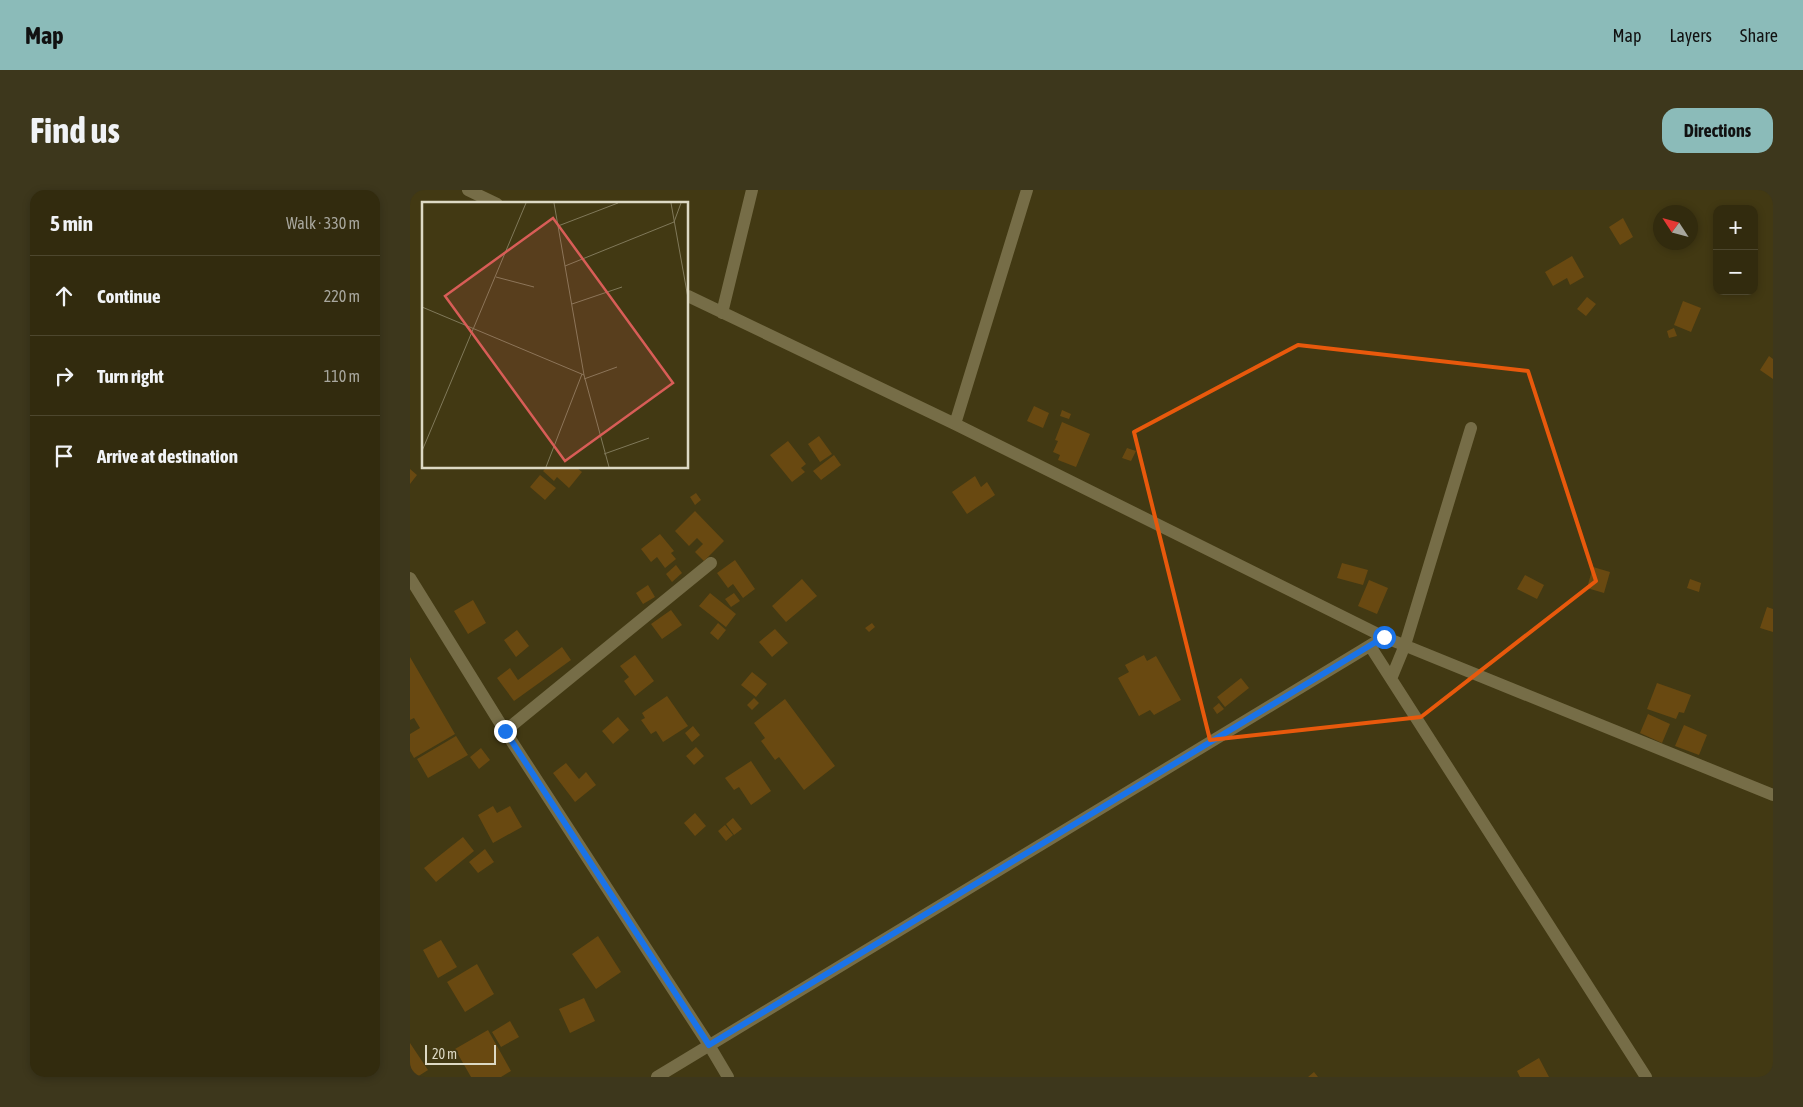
<!DOCTYPE html>
<meta charset="utf-8">
<style>
:root{--surface:#322b0e;--page:#3d371c;--text:#f1f3f6;--muted:#a8a79e;--line:#4d472e;--accent:#8bbbb9}
body{margin:0;font-family:"Asap Condensed",sans-serif;background:var(--page);color:var(--text)}
.controls{position:absolute;right:15px;top:15px;display:grid;overflow:hidden;border-radius:10px;box-shadow:0 2px 8px #0003}
.controls button{width:45px;height:45px;display:grid;place-items:center;padding:0;border:0;border-bottom:1px solid var(--line);background:var(--surface);color:var(--text);font:25px sans-serif}
.compass{position:absolute;left:1243px;top:15px;width:45px;height:45px;border-radius:50%;background:var(--surface);box-shadow:0 2px 8px #0003;rotate:306deg}
.scale{position:absolute;left:15px;bottom:12px;width:71px;box-sizing:border-box;padding-left:5px;border:2px solid #ddd9c4;border-top:0;font-size:14px;line-height:18px;white-space:nowrap;color:#ddd9c4;-webkit-text-stroke:4px #423913;paint-order:stroke}
.stop{position:absolute;width:15px;height:15px;margin:-11px;border:4px solid #1a73e8;border-radius:50%;background:#fff}
.stop.end{background:#1a73e8;border-color:#fff;box-shadow:0 1px 5px #0008}
.list{margin:0;padding:0;list-style:none}
h2{display:flex;justify-content:space-between;align-items:center;height:65px;margin:0;padding:0 20px;font-size:21px}
h2 small{font-size:16px;font-weight:400;color:var(--muted)}
.list li{display:grid;grid-template-columns:32px 1fr auto;gap:15px;align-items:center;box-sizing:border-box;height:80px;padding:0 20px;border-top:1px solid var(--line)}
.list b{display:block;font-size:19px;white-space:nowrap}
.list em{font-size:16px;font-style:normal;color:var(--muted)}
.icon{flex:none;width:28px;height:28px;fill:none;stroke:currentColor;stroke-width:2;stroke-linecap:round;stroke-linejoin:round}
.map{position:relative;flex:none;width:1363px;height:887px;overflow:hidden;border-radius:15px}
header{display:flex;align-items:center;gap:30px;box-sizing:border-box;height:70px;padding:0 25px;background:var(--accent);color:#111}
header strong{font-size:24px}
nav{display:flex;gap:28px;margin-inline-start:auto;font-size:18px}
.intro{display:flex;align-items:center;justify-content:space-between;box-sizing:border-box;height:120px;padding:0 30px}
h1{margin:0;font-size:35px}
.button{padding:12px 22px;border-radius:15px;background:var(--accent);color:#111;font-size:18px;font-weight:700}
main{display:flex;gap:30px;padding:0 30px}
aside{flex:1;background:var(--surface);border-radius:15px;box-shadow:0 2px 8px #0003}
.map>svg:first-child{display:block}
.building{fill:#694911}
.lines{fill:none;stroke-linecap:round;stroke-linejoin:round}
.minor{stroke:#766d47;stroke-width:12}
.route{stroke:#1a73e8;stroke-width:6}
.marked{fill:none;stroke:#e8590c;stroke-width:4;stroke-linejoin:round}
.inset-road{fill:none;stroke:#80795a;stroke-width:1}
.view{fill:#d85d57;fill-opacity:0.15;stroke:#d85d57;stroke-width:2.5}
.inset-edge{fill:none;stroke:#ddd9c4;stroke-width:2.5}
</style>
<header>
<strong>Map</strong>
<nav><a>Map</a><a>Layers</a><a>Share</a></nav>
</header>
<div class="intro"><h1>Find us</h1><a class="button">Directions</a></div>
<main>
<aside>
<h2>5 min<small>Walk · 330 m</small></h2>
<ul class="list">
<li><svg class="icon" aria-label="ahead" viewBox="0 0 24 24"><path d="M12 20V5M6 11l6-6 6 6"/></svg><div><b>Continue</b></div><em>220 m</em></li>
<li><svg class="icon" aria-label="right" viewBox="0 0 24 24"><path d="M7 20v-9h11M14 6l5 5-5 5"/></svg><div><b>Turn right</b></div><em>110 m</em></li>
<li><svg class="icon" aria-label="arrive" viewBox="0 0 24 24"><path d="M6 21V4h12l-3 4 3 4H6"/></svg><div><b>Arrive at destination</b></div></li>
</ul>
</aside>
<div class="map">
<svg width="1363" height="887" viewBox="0 0 1363 887">
<rect width="100%" height="100%" fill="#423913"/>
<path class="building" d="M1213,28L1223,47L1210,55L1199,37Z
M1162,66L1174,87L1160,95L1157,88L1143,96L1135,82Z
M1177,107L1186,114L1176,126L1167,119Z
M1273,111L1291,118L1281,142L1264,135Z
M1264,138L1267,146L1259,148L1257,141Z
M1359,166L1363,169V189L1350,180Z
M624,216L639,223L633,238L617,231Z
M652,220L661,224L659,229L650,226Z
M652,232L680,244L666,277L648,270L650,265L643,262L648,251L645,250Z
M409,246L422,264L410,272L398,254Z
M378,251L396,274L391,278L395,282L382,292L360,265Z
M717,258L726,261L721,271L712,268Z
M424,265L431,275L411,290L403,281Z
M136,278H167L172,282L159,298L147,287L144,291L133,281Z
M0,279L7,285L0,294Z
M130,285L146,298L135,310L120,297Z
M565,286L571,297L577,292L585,305L557,324L542,302Z
M286,303L291,310L285,315L280,307Z
M285,321L314,351L294,371L285,362L293,354L287,348L279,356L265,341Z
M250,344L264,361L261,363L266,369L255,378L247,367L241,372L231,359Z
M325,370L345,399L333,408L323,394L318,398L307,383Z
M932,373L958,380L953,395L927,388Z
M266,375L272,383L262,392L256,384Z
M1183,377L1200,382L1194,403L1177,398Z
M1115,385L1134,395L1127,409L1107,399Z
M392,389L407,406L376,432L362,416Z
M1280,389L1291,393L1289,402L1277,398Z
M959,390L978,398L967,424L948,416Z
M238,395L245,407L233,414L226,403Z
M300,403L326,424L316,437L289,416Z
M324,403L330,411L321,417L315,409Z
M63,410L76,433L58,444L44,421Z
M1357,417L1363,419V442L1350,438Z
M261,420L272,435L252,449L241,434Z
M308,433L316,440L308,450L300,443Z
M462,433L465,437L459,442L455,438Z
M365,439L378,453L362,467L349,452Z
M107,440L119,456L106,467L94,450Z
M152,457L161,470L104,511L87,488L100,478L108,490Z
M225,465L244,491L225,506L214,491L219,487L210,476Z
M734,465L737,471L746,466L771,510L744,525L740,520L729,526L708,488L719,482L715,475Z
M0,467L45,544L4,568L0,561V544L10,538L4,528L0,530Z
M342,482L357,494L346,507L331,495Z
M831,488L839,498L815,517L807,507Z
M1247,493L1281,505L1274,523L1269,522L1266,529L1237,519Z
M257,506L278,536L253,552L246,541L241,544L231,530L235,528L232,523Z
M344,508L349,513L342,520L337,515Z
M375,509L425,576L394,600L369,567L365,570L351,551L355,548L344,533Z
M809,513L814,519L807,524L803,518Z
M1238,524L1260,534L1252,553L1230,543Z
M208,527L219,540L203,554L192,541Z
M1274,535L1297,545L1289,565L1265,556Z
M283,536L290,545L282,552L275,543Z
M46,546L58,565L18,588L7,569Z
M286,557L294,566L284,575L276,566Z
M71,558L80,570L69,579L60,567Z
M341,571L361,601L341,615L329,597L324,600L315,588Z
M156,573L169,589L176,582L186,595L165,612L143,583Z
M83,616L87,623L100,616L112,637L83,653L68,625Z
M285,623L296,636L285,646L274,633Z
M323,628L332,639L324,645L316,634Z
M315,635L323,645L316,651L308,641Z
M53,647L64,661L26,692L14,678Z
M75,659L84,672L68,683L59,672Z
M188,746L211,782L186,799L162,764Z
M31,750L47,777L28,788L13,760Z
M67,774L84,804L55,822L37,792Z
M174,808L185,831L160,843L149,819Z
M100,831L109,847L91,857L82,842Z
M78,840L101,881L91,887H61L45,859Z
M0,853L18,880L7,887H0Z
M1129,868L1139,887H1110L1107,881Z
M904,882L908,887H898Z"/>
<g class="lines">
<path class="minor" d="M58,0L87,14
M278,106L545,234L974,447L1363,605
M312,123L342,0
M545,234L617,0
M0,388L95,541L299,855L318,887
M960,456L1236,887
M981,489L995,455L1061,238
M95,541L301,373
M247,887L974,447"/>
</g>
<g class="lines">
<path class="route" d="M95,541L299,855L974,447"/>
</g>
<path class="marked" d="M888,155L1118,181L1186,391L1011,527L800,550L724,242Z"/>
<g transform="translate(12 12)">
<rect width="266" height="266" fill="#423913"/>
<path class="inset-road" d="M132,1L162,173L187,265M249,1L266,96M136,24L196,1M143,64L252,20L259,1M74,75L112,85M150,102L200,85M0,105L162,173M162,177L195,165M0,249L104,1M182,252L227,236M124,265L160,172"/>
<path class="view" d="M131,16L251,181L143,259L23,94Z"/>
<rect width="266" height="266" class="inset-edge"/>
</g>
</svg>
<div class="controls">
<button>+</button>
<button>−</button>
</div>
<svg class="compass" viewBox="-18 -18 36 36"><path d="M0-13l5 13h-10z" fill="#e53935"/><path d="M0 13l5-13h-10z" fill="#a8a79e"/></svg>
<div class="scale">20 m</div>
<div class="stop" style="left:974px;top:447px"></div>
<div class="stop end" style="left:95px;top:541px"></div>
</div>
</main>
